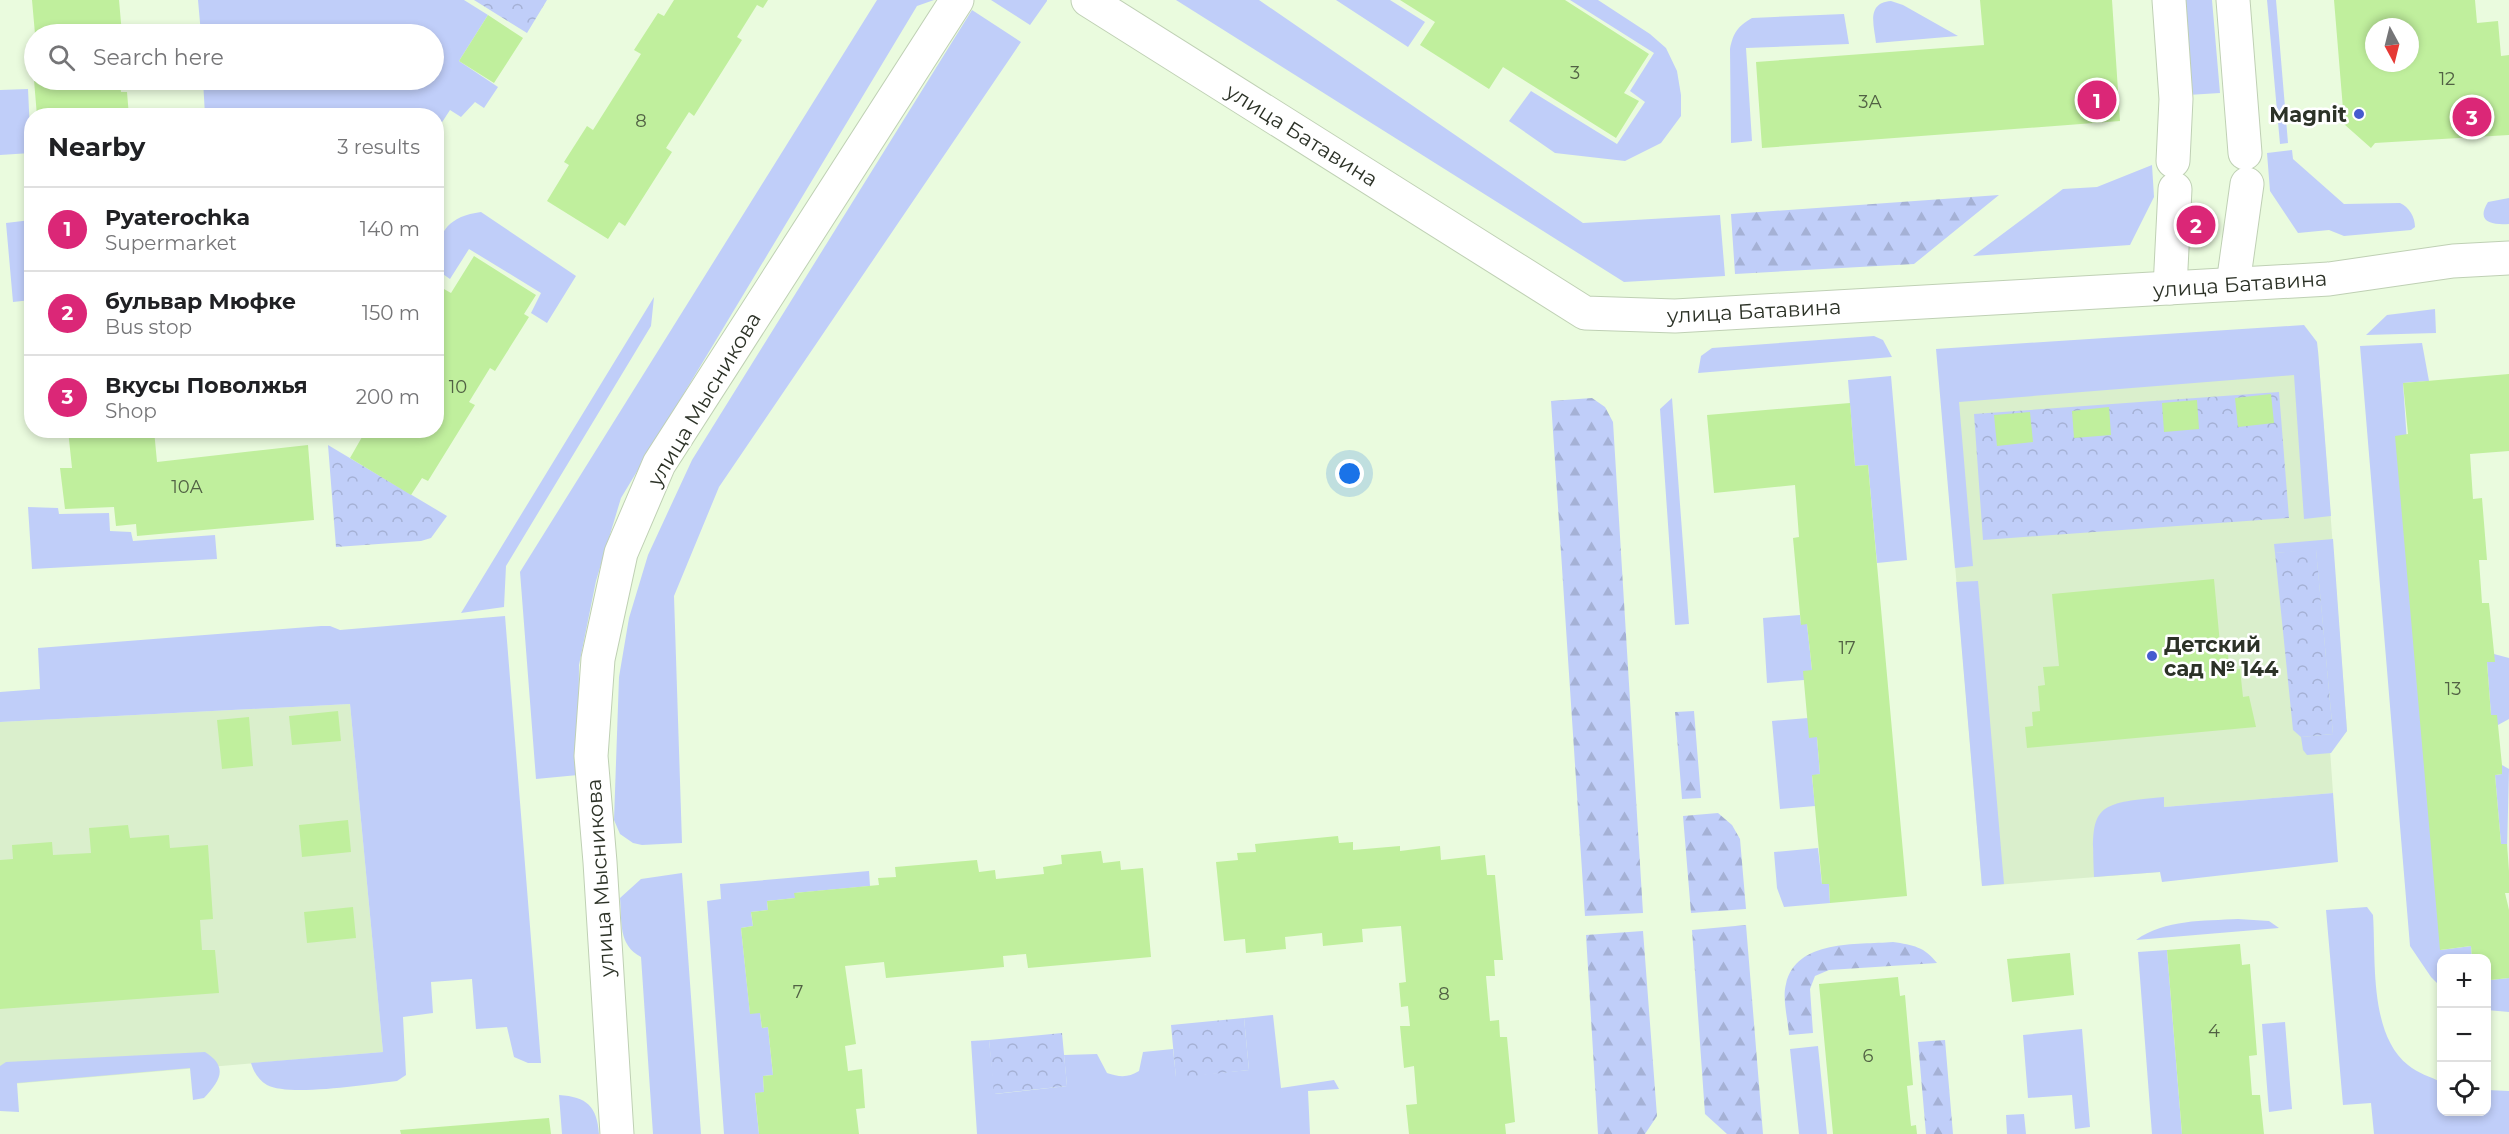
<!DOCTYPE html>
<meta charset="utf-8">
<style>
:root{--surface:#fff;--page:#f6f6f6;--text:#202124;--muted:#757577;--line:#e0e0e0;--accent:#db2777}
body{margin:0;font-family:Montserrat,sans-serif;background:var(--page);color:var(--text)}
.controls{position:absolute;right:18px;bottom:18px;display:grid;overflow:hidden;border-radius:12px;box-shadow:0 3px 9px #0003}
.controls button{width:54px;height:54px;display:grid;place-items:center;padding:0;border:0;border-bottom:2px solid var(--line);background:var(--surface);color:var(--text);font:30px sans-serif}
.compass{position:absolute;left:2365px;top:18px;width:54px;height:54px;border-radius:50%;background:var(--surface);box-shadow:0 3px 9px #0003;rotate:173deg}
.you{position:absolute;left:1350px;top:474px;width:21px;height:21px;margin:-15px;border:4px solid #fff;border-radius:50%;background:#1a73e8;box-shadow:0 0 0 9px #1a73e833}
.badge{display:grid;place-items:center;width:39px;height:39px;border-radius:50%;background:var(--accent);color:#fff;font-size:20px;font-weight:700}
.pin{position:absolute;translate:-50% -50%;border:3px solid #fff;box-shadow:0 2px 6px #0006}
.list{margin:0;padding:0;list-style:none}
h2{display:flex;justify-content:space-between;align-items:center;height:78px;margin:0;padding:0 24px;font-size:26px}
h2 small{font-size:20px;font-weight:400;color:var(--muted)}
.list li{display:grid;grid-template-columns:39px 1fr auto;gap:18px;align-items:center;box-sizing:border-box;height:84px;padding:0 24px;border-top:2px solid var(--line)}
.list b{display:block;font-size:22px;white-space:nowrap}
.list p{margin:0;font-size:20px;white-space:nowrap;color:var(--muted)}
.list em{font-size:20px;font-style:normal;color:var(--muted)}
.icon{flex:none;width:33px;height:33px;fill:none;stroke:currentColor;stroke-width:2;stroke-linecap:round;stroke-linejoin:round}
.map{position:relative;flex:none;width:2509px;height:1134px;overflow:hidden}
.search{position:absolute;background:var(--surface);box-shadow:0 3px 9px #0003;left:24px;top:24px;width:420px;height:66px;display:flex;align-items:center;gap:15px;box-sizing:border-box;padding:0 21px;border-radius:33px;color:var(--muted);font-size:22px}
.panel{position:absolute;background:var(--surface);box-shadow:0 3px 9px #0003;left:24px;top:108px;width:420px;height:330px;border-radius:24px}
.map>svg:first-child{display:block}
.built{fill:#daefcc}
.grass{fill:#c0cef9}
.forest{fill:url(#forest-firs)}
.park{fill:url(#park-crowns)}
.building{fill:#c0ef9d;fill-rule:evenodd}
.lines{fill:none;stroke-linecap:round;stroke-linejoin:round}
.pedestrian-casing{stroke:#bfd0b4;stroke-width:35}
.minor-casing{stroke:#bfd0b4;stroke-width:35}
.pedestrian{stroke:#fff;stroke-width:33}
.minor{stroke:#fff;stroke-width:33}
.poi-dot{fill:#465bcf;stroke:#fff;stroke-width:2}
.labels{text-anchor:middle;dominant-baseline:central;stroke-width:5;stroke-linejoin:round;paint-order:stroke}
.number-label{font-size:18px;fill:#516144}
.poi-label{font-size:21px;font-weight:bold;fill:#2c3227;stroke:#fff;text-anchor:end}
.street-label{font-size:21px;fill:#2c3227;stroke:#fff}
</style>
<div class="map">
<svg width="2509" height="1134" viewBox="0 0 2509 1134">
<defs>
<pattern id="forest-firs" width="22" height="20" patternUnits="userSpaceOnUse" patternTransform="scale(1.5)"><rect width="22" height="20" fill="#c0cef9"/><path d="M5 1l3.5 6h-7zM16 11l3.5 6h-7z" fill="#a5b1d5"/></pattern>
<pattern id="park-crowns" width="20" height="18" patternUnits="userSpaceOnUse" patternTransform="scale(1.5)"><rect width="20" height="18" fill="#c0cef9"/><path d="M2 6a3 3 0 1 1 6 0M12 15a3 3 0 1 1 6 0" fill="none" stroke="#a5b1d5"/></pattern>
</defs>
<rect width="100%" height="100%" fill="#eafbde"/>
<path class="built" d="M2318,351L2347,731L2330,750L2333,793L2164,807L2160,872L1982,886L1939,374Z
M350,704L383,1052L0,1085V722Z"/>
<path class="grass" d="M198,0H464L488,15L459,61L498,87L484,108L475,102L461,117L450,110L437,130L436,116L205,115L203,80H434V34H201Z
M877,0H934L917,6L621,498L596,581L579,665L578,775L536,779L520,572Z
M991,0H1047V1L1030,25Z
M1176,0H1259L1583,223L1720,215L1725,276L1624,282Z
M1336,0H1390L1425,22L1408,47Z
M1570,0H1598L1650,34L1666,48L1677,71L1681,95V116L1661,143L1625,161L1555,153L1509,121L1531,91L1617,144L1645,102L1630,91L1654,53Z
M2179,0H2212L2220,93L2188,95Z
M2267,0H2276L2288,143L2280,144Z
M1891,1L1903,5L1958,36L1876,43C1874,25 1866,3 1891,1Z
M972,10L1021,42L719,487L674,596L682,843L642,845L633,843L620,834L614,820L619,677L629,618L648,555L692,460Z
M1844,14L1849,44L1746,48L1752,141L1731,143L1730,49C1733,33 1738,26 1752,18Z
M28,89L31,153L0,155V90Z
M2292,150L2293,159L2344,204L2400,203C2409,207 2415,217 2415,227L2411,230L2344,236L2329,230L2298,233L2270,191L2267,153Z
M2152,165L2154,197L2130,245L1973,256L2063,189L2097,187Z
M2509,198V224C2493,225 2475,223 2488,202Z
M481,212L576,276L547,323L531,313L541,293L469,249L450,279L437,270C436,236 444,217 481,212Z
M31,220V300L13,302L6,223Z
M654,297L651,326L506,566L504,607L461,613Z
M2435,309L2436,333L2366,335L2387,315Z
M2304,325L2317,342L2318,351L2331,516L2304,519L2294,375L1959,402L1973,566L1955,568L1936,349Z
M1874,336L1883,340L1892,357L1698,373L1701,356L1712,348Z
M2422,343L2429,381L2403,383L2441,950L2471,946L2472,958H2442L2441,987L2431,977L2410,946L2360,346Z
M1891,376L1907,560L1877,563L1868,465L1855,466L1848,380Z
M1672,398L1689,624L1675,625L1660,409Z
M28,507L58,508L59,514L109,513L110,531L131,532L133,541L215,535L217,559L32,569Z
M2333,539L2347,731L2331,753L2307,755L2303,750L2301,737L2333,734L2316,550L2275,553L2274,544Z
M1978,581L2004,884L1982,886L1956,582Z
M1800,615L1801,624H1807L1812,670L1804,680L1767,683L1763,618Z
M505,616L541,1063H528L514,1057L507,1027L476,1029L472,979L431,982L433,1013L403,1017L406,1075L397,1081C369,1084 289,1097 267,1085C259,1080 254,1073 251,1063L383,1052L350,704L0,722V692L40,689L38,648L321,626H330L340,630Z
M2494,654L2509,658V719L2498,725L2491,715L2487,662H2494Z
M1808,718L1817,737L1820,774L1812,776L1815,806L1780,809L1772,721Z
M2502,765L2509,769L2507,851V844H2501L2495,775L2502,774Z
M2333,793L2338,862L2162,882L2160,872L2094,877C2091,807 2092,803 2164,797V807Z
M1818,848L1822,884H1829L1830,903L1784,907L1777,888L1774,852Z
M869,871L870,886L795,893V898L767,901L768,910L751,912L753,926L741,928L750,1013H760L762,1028L768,1027L773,1075L763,1076L764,1092L755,1094L759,1134H724L707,901L721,899L720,884Z
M682,873L701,1134H653L641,957C618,945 622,922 620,898L641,879Z
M2367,907L2373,915C2376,960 2369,1034 2408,1065C2417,1073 2431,1077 2441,1082L2442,1112H2486L2487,1090L2509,1091V1134H2374L2371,1103L2343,1105L2326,910Z
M2238,919L2269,921L2279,928L2136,940C2165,919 2204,921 2238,919Z
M2167,950L2182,1134H2152L2138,952Z
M2487,968H2489L2490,980L2509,978V1012L2487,1010Z
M1273,1015L1281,1088L1334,1080L1339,1089L1308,1091L1310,1134H977L971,1041L989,1040L995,1094L1067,1086L1064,1055L1097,1054L1107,1073C1119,1077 1128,1078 1139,1071L1143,1052L1173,1049L1176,1077L1249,1070L1244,1018Z
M2285,1022L2292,1109L2269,1112L2262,1024Z
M2082,1029L2090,1127L2075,1129L2072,1095L2028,1098L2023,1035Z
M1818,1046L1827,1134H1799L1790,1049Z
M205,1052C229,1067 220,1081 204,1098L193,1100L190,1068L17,1083L19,1112L0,1111V1066L6,1062Z
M559,1095C587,1097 597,1106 599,1134H562Z
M2024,1114L2026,1134H2007L2006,1115Z"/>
<path class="forest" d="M1999,195L1914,264L1735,274L1731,214Z
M1592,398L1605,407L1613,422L1643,913L1585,916L1551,401Z
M1694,711L1701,798L1682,799L1675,712Z
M1718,813L1732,825L1740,839L1746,909L1691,913L1683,816Z
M1746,925L1763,1134H1727L1705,1114L1692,930Z
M1643,931L1657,1116L1645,1134H1598L1586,935Z
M1893,942C1913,945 1925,947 1937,963L1829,970L1815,976L1810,989L1813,1033L1789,1035C1788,1020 1782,998 1786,984C1796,939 1857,945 1893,942Z
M1945,1040L1953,1134H1926L1918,1042Z"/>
<path class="park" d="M474,0H547L527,33Z
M2279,392L2289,518L1983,540L1974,414Z
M328,445L447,516L431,538L421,541L336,547Z
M2316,549L2333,734L2301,737L2293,730L2275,553Z
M1244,1018L1249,1070L1176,1078L1171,1025Z
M1062,1033L1067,1086L994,1094L989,1040Z"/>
<path class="building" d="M32,0H119L122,34H35Z
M674,0H768L763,8L757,5L737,37L742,40L694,116L689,112L666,148L672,152L625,226L619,222L608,239L547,201L569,165L564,162L587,126L593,130L641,54L634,50L658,13L664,16Z
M1400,0H1565L1649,54L1624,93L1639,101L1616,138L1503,67L1489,89L1420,45L1435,22Z
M1980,0H2112L2120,121L1762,148L1756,62L1984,45Z
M2334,0H2475L2477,23L2498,21L2501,56L2509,55V135L2375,143L2371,148L2336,117L2343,109ZM2374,27H2410V63H2374Z
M488,15L523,38L494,83L459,61Z
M30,39H34V71H33Z
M34,80H120L121,92H127L129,116H37Z
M474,256L536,295L524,314L529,317L495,371L490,368L469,402L475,405L428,481L422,478L411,495L350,458L366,430H436V301L444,289L451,293Z
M2509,374V451L2470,454L2473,499L2482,498L2487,560H2479L2482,603H2489L2495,662H2487L2491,715H2497L2502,765V774L2495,775L2501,844H2507L2509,871V893H2505L2509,910V978L2490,980L2486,958H2472L2471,946L2440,950L2395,436L2408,434L2403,383Z
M2271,394L2274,423L2238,427L2235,398Z
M2197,400L2199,429L2164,432L2162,403Z
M1850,403L1855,466L1868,465L1907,896L1830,903L1829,884H1822L1812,775L1820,774L1817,737L1809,738L1803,671L1812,670L1807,624L1801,625L1793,538L1799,537L1795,485L1714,493L1707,415Z
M2109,407L2111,435L2074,438L2072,411Z
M2030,412L2033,442L1997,446L1994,415Z
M68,430H154L157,462L308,445L314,520L137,536L136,524L116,526L114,507L65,509L60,468H72Z
M2214,579L2221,655L2228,654L2229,670L2240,669L2243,697L2249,696L2256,727L2027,748L2025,727L2033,726L2032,712L2040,711L2038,686L2045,685L2043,667L2059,666L2052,594Z
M338,711L341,741L292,745L289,716Z
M249,717L253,766L222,769L217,720Z
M348,820L351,852L302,857L299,825Z
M128,825L130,838L169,835L170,848L208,845L213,919L200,920L202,950H215L219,993L0,1009V860L13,859L12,845L52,842L53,855L91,853L89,828Z
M1338,836L1339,843L1353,842V850L1400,846V851L1440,846L1441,860L1485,855L1487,875H1495L1503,960H1494L1495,976H1486L1490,1021L1499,1020L1500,1037H1507L1515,1122L1505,1124L1506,1134H1409L1406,1105L1417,1104L1414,1066L1404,1068L1400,1026H1410L1408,1006L1401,1007L1399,983L1406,982L1401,926L1362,929L1363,942L1323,946L1322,933L1285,937L1286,949L1246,953L1245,939L1224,941L1216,862L1238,860L1237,853L1256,852L1255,844Z
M1101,851L1103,863L1120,861L1121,870L1143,868L1151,957L1028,968L1026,954L1003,956L1004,967L886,978L884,962L845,966L856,1044L845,1046L848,1071L862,1069L865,1108L856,1109L859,1134H759L755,1093L764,1092L763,1076L773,1075L768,1027L762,1028L760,1013L750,1014L741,928L753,926L751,912L768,910L767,901L795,898L794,893L879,885L878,878L896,877L895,867L977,860L979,872L995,870L996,879L1044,874L1043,867L1062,864L1061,855Z
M353,907L356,938L307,943L304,912Z
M2240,944L2242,965L2250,964L2257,1055L2249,1056L2252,1095H2260L2264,1134H2182L2167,950Z
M2070,953L2074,995L2012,1002L2007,959Z
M1898,977L1900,996L1905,995L1913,1085L1907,1086L1911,1126L1916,1125L1917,1134H1833L1819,984Z
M549,1118L551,1134H401L400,1130Z"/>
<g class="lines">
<defs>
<path id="pedestrian" d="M2169,0L2176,99L2173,161
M2233,0L2245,153
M2233,284L2247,184
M2170,288L2175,189"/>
<path id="minor" d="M1088,0L1585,313L1675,316L2329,279L2453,261L2509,258
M617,1134L600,862L591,756L598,659L621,553L659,464L957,0"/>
</defs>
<use href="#pedestrian" class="pedestrian-casing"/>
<use href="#minor" class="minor-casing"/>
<use href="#pedestrian" class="pedestrian"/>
<use href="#minor" class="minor"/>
</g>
<g class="poi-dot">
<circle cx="2359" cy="114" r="6"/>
<circle cx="2152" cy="656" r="6"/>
</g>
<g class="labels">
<g class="number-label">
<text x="1575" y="73">3</text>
<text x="2447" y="79">12</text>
<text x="1870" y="102">3А</text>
<text x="641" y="121">8</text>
<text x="458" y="387">10</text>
<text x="187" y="487">10А</text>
<text x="1847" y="648">17</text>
<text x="2453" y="689">13</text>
<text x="798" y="992">7</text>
<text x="1444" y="994">8</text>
<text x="2214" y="1031">4</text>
<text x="1868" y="1056">6</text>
</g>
<g class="poi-label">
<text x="2347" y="114">Magnit</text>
<text x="2164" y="644" text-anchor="start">Детский<tspan x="2164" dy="24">сад № 144</tspan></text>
</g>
<g class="street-label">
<text transform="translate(1302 135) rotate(32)">улица Батавина</text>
<text transform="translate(2240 284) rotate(-4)">улица Батавина</text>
<text transform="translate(1754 311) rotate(-3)">улица Батавина</text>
<text transform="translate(704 399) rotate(-59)">улица Мысникова</text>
<text transform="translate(600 878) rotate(-94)">улица Мысникова</text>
</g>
</g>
</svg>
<div class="controls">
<button>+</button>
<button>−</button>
<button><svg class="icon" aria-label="locate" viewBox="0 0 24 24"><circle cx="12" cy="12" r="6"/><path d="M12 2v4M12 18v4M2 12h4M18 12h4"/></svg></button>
</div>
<svg class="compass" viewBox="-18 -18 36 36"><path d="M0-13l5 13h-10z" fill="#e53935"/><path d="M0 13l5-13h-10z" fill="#757577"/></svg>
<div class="you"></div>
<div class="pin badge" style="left:2097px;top:100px">1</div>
<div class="pin badge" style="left:2196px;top:225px">2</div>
<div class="pin badge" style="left:2472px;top:117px">3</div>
<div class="search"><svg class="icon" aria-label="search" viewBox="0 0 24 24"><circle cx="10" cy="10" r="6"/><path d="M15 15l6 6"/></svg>Search here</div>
<section class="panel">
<h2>Nearby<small>3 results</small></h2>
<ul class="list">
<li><span class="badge">1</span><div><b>Pyaterochka</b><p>Supermarket</p></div><em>140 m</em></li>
<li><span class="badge">2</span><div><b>бульвар Мюфке</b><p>Bus stop</p></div><em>150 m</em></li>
<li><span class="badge">3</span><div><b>Вкусы Поволжья</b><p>Shop</p></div><em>200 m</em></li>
</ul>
</section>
</div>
